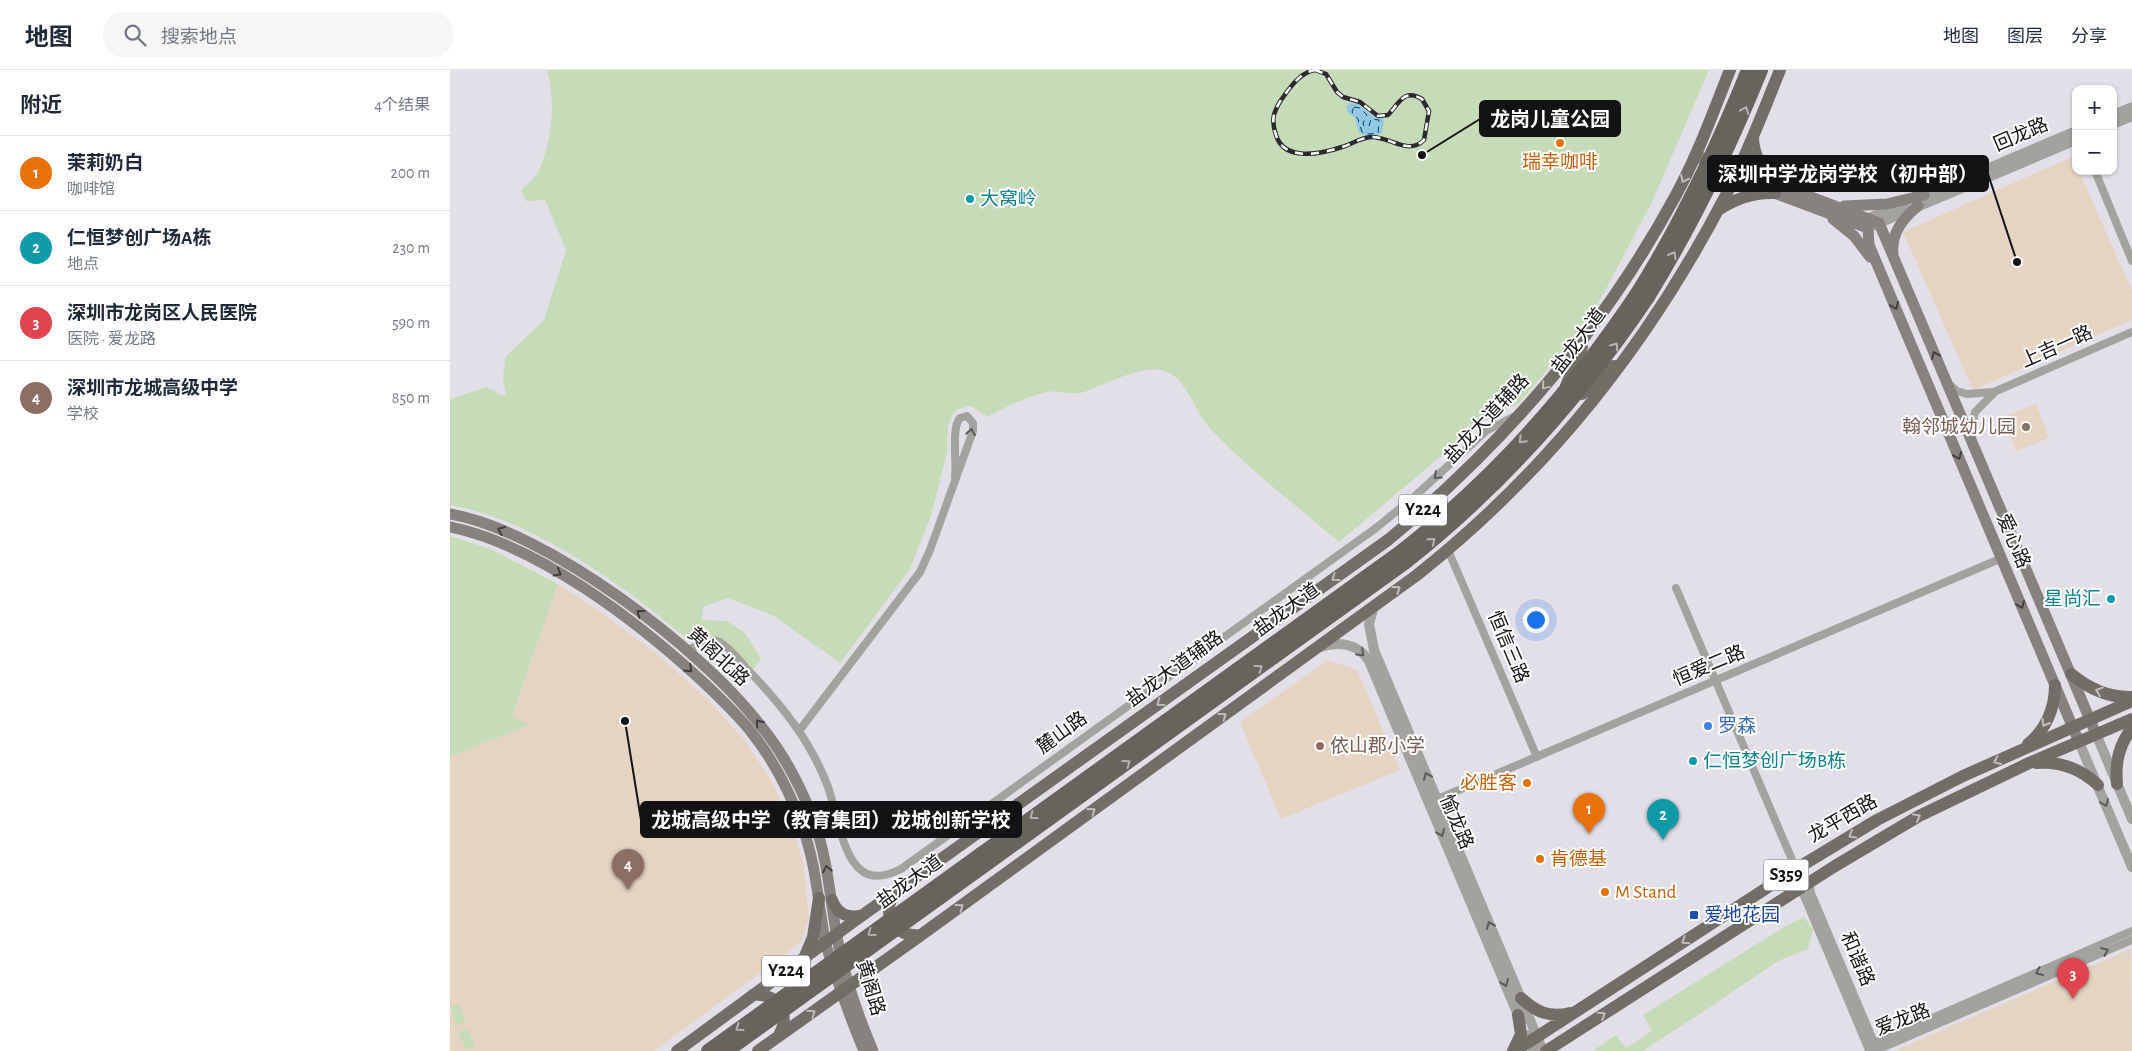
<!DOCTYPE html>
<html lang="zh">
<meta charset="utf-8">
<style>
:root{--surface:#fff;--page:#f6f6f7;--text:#1f2937;--muted:#747a83;--line:#e0e1e3;--accent:#db2777}
body{margin:0;font-family:"Alegreya Sans","Noto Sans SC",sans-serif;background:var(--page);color:var(--text)}
.controls{position:absolute;right:15px;top:15px;display:grid;overflow:hidden;border-radius:10px;box-shadow:0 1px 4px #0004}
.controls button{width:45px;height:45px;display:grid;place-items:center;padding:0;border:0;border-bottom:1px solid var(--line);background:var(--surface);color:var(--text);font:25px sans-serif}
.you{position:absolute;left:1085px;top:549px;width:18px;height:18px;margin:-12px;border:4px solid #fff;border-radius:50%;background:#1a73e8;box-shadow:0 0 0 8px #1a73e833}
.badge{display:grid;place-items:center;width:32px;height:32px;border-radius:50%;background:var(--accent);color:#fff;font-size:16px;font-weight:700}
.pin{position:absolute;translate:-50% -41px;filter:drop-shadow(0 1px 2px #0008)}
.pin::after{content:'';position:absolute;top:26px;width:18px;height:15px;background:inherit;clip-path:polygon(0 0,100% 0,50% 100%)}
.list{margin:0;padding:0;list-style:none}
h2{display:flex;justify-content:space-between;align-items:center;height:65px;margin:0;padding:0 20px;font-size:21px}
h2 small{font-size:16px;font-weight:400;color:var(--muted)}
.list li{display:grid;grid-template-columns:32px 1fr auto;gap:15px;align-items:center;box-sizing:border-box;height:75px;padding:0 20px;border-top:1px solid var(--line)}
.list b{display:block;font-size:19px;white-space:nowrap}
.list p{margin:0;font-size:16px;white-space:nowrap;color:var(--muted)}
.list em{font-size:16px;font-style:normal;color:var(--muted)}
.icon{flex:none;width:28px;height:28px;fill:none;stroke:currentColor;stroke-width:2;stroke-linecap:round;stroke-linejoin:round}
.map{position:relative;flex:none;width:1682px;height:981px;overflow:hidden}
header{display:flex;align-items:center;gap:30px;box-sizing:border-box;height:70px;padding:0 25px;background:var(--surface);border-bottom:1px solid var(--line)}
header strong{font-size:24px}
nav{display:flex;gap:28px;margin-inline-start:auto;font-size:18px}
.search{width:350px;height:45px;background:var(--page);display:flex;align-items:center;gap:12px;box-sizing:border-box;padding:0 18px;border-radius:20px;color:var(--muted);font-size:19px}
main{display:flex}
aside{flex:1;background:var(--surface)}
.map>svg:first-child{display:block}
.education{fill:#e6d4c3}
.medical{fill:#e3d5c2}
.green{fill:#c6dcb9}
.water{fill:#94c7e4}
.lines{fill:none;stroke-linecap:round;stroke-linejoin:round}
.ferry{stroke:#004662;stroke-width:1;stroke-dasharray:6 5;stroke-linecap:butt}
.minor{stroke:#a4a29e;stroke-width:8}
.tertiary{stroke:#a4a29e;stroke-width:10}
.secondary{stroke:#86837e;stroke-width:11}
.primary{stroke:#706e67;stroke-width:12}
.trunk{stroke:#67645d;stroke-width:14}
.rail-casing{stroke:#2c2a2e;stroke-width:4.5}
.rail{stroke:#fff;stroke-width:2.5;stroke-dasharray:8;stroke-linecap:butt}
.trunk-bridge{stroke:#67645d;stroke-width:14}
.oneway{stroke:#b3b2ae}
.oneway2{stroke:#bfbebb}
.oneway3{stroke:#413f3f}
.oneway4{stroke:#5c5a5a}
.food-dot{fill:#e8710a;stroke:#fff;stroke-width:2}
.culture-dot{fill:#0f9aa8;stroke:#fff;stroke-width:2}
.education-dot{fill:#8d6e63;stroke:#fff;stroke-width:2}
.shop-dot{fill:#3f7fe0;stroke:#fff;stroke-width:2}
.transit-dot{fill:#1a4fb4;stroke:#fff;stroke-width:2}
.labels{text-anchor:middle;dominant-baseline:central;stroke-width:4;stroke-linejoin:round;paint-order:stroke}
.shield{fill:#fff;stroke:#5a595b;stroke-width:1}
.shield-label{font-size:18px;font-weight:bold;fill:#131215}
.street-label{font-size:19px;fill:#131215;stroke:#fff}
.food-label{font-size:19px;fill:#c56008;stroke:#fff;text-anchor:start}
.culture-label{font-size:19px;fill:#0d838f;stroke:#fff;text-anchor:start}
.education-label{font-size:19px;fill:#785e54;stroke:#fff;text-anchor:end}
.shop-label{font-size:19px;fill:#366cbe;stroke:#fff;text-anchor:start}
.transit-label{font-size:19px;fill:#164399;stroke:#fff;text-anchor:start}
.leader{fill:none;stroke:#131215;stroke-width:2}
.callout-dot{fill:#131215;stroke:#fff;stroke-width:2}
.callout{fill:#131215;stroke:#131215;stroke-width:2}
.callout-label{font-size:20px;text-anchor:middle;font-weight:bold;fill:#fff}
</style>
<header>
<strong>地图</strong>
<div class="search"><svg class="icon" aria-label="search" viewBox="0 0 24 24"><circle cx="10" cy="10" r="6"/><path d="M15 15l6 6"/></svg>搜索地点</div>
<nav><a>地图</a><a>图层</a><a>分享</a></nav>
</header>
<main>
<aside>
<h2>附近<small>4个结果</small></h2>
<ul class="list">
<li><span class="badge" style="background:#e8710a">1</span><div><b>茉莉奶白</b><p>咖啡馆</p></div><em>200 m</em></li>
<li><span class="badge" style="background:#0f9aa8">2</span><div><b>仁恒梦创广场A栋</b><p>地点</p></div><em>230 m</em></li>
<li><span class="badge" style="background:#e0444e">3</span><div><b>深圳市龙岗区人民医院</b><p>医院 · 爱龙路</p></div><em>590 m</em></li>
<li><span class="badge" style="background:#8d6e63">4</span><div><b>深圳市龙城高级中学</b><p>学校</p></div><em>850 m</em></li>
</ul>
</aside>
<div class="map">
<svg width="1682" height="981" viewBox="0 0 1682 981">
<rect width="100%" height="100%" fill="#e3dfe8"/>
<path class="education" d="M1622,87L1626,95V101H1629L1682,221V250L1523,320L1453,162Z
M1586,334L1599,368L1566,381L1553,347Z
M108,514L148,540L206,583L259,631L294,669L322,712L343,758L353,791L359,849L351,872L204,981H0V687L79,655L62,647Z
M878,590L907,600L950,700L831,749L790,652Z"/>
<path class="medical" d="M1681,879L1682,981H1449L1450,978Z"/>
<path class="green" d="M97,0H1259L1202,132L1139,251L1069,333L1033,351L889,472C845,434 797,399 758,356C743,339 736,304 710,300C689,296 654,315 634,322C623,326 608,320 597,322C578,326 554,338 537,347L521,336L508,339L503,344L498,356L497,382L481,446L460,499L390,593L324,546L278,528L253,537L252,550L277,551L295,563L311,589L302,601L278,576L253,564L237,569C175,516 81,449 0,435V329L36,317L56,327L53,307L56,286L94,250L116,180L95,130L76,131L71,120C77,114 86,107 89,100C102,70 106,31 97,0Z
M0,466L41,479L108,514L62,646L79,655L0,687Z
M1354,847L1363,859L1358,879L1328,891L1253,942L1192,981H1142L1166,965L1176,978L1202,961L1193,945L1334,857Z
M8,934L16,951L6,955L0,937Z
M18,959L25,976L16,980L8,962Z"/>
<path class="water" d="M900,33L908,34L923,46L934,49L932,63L919,67L909,63L905,48L897,41V36Z"/>
<g class="lines">
<path class="ferry" d="M904,37L910,38L917,45L913,53L914,56H919L921,49L929,50L928,63L919,64L912,62L908,49L902,42Z"/>
<path class="minor" d="M1645,101L1682,191
M1500,315L1507,321L1517,324L1544,322L1682,262
M1520,364L1525,342L1543,324
M998,480L1087,687
M1226,518L1346,799
M239,582C248,572 256,567 270,572C281,579 289,590 297,599C331,634 361,671 378,717C386,739 392,787 412,801C424,810 439,805 451,799L926,458L964,427L1036,361L1065,346
M349,661L470,502L480,480L523,361V353L517,346L510,348C501,358 507,392 505,407
M983,731L1552,488
M1362,810L1360,816L1361,823L1426,977
M1346,821L1352,823L1354,826L1419,980
M1418,976L1682,861
M1418,976L1427,980L1682,870"/>
<path class="tertiary" d="M1663,45L1682,37
M1663,54L1682,46
M1468,128L1626,61
M1418,153L1419,148L1454,133
M1422,156L1626,70
M924,536L919,554L924,580L1093,981
M870,577C888,571 908,573 919,591L1071,952
M1646,664L1682,749
M1629,672L1682,797
M1077,965L1084,981"/>
<path class="secondary" d="M1244,88H1259L1429,153L1646,664
M1260,99L1418,158L1419,175L1629,672
M1394,136L1437,134L1474,125
M1383,149L1404,166L1420,187
M1443,183C1441,163 1453,148 1468,136
M0,444C97,461 251,578 311,656C334,684 351,717 364,751C377,787 380,825 386,862C393,903 407,943 423,981
M0,457C88,475 187,551 252,611C270,628 287,644 302,663C324,691 340,722 352,756C366,793 368,832 375,870C377,881 382,892 385,903C394,930 403,955 414,981"/>
<path class="primary" d="M1303,67C1303,85 1314,104 1328,114
M1268,140C1286,128 1304,122 1325,123
M1116,316L1132,277
M1132,324L1164,296
M1621,604C1638,618 1659,628 1682,627
M1578,674C1596,660 1605,638 1605,615
M1586,693C1610,691 1631,699 1648,715
M1667,714C1665,692 1669,675 1682,658
M445,823C430,844 445,868 471,865
M382,830C387,844 399,849 413,845
M355,886L363,867L369,828
M303,925C329,923 342,944 328,967
M1071,928C1086,942 1099,948 1120,943
M227,981L403,852L938,470C1054,374 1154,258 1226,125C1248,85 1263,42 1280,0
M308,981L471,865L967,505C1099,400 1198,275 1276,125C1297,85 1313,42 1330,0
M1063,981L1071,964L1068,945
M1065,981L1346,799L1427,750L1513,706L1682,631
M1096,981L1385,796L1469,746L1579,693L1682,649"/>
<path class="trunk" d="M531,784L949,483C1043,410 1122,321 1188,222
M538,793L956,492C1051,417 1130,328 1198,227"/>
<defs>
<path id="rail" d="M865,0L876,4L887,22L893,27L910,32L928,46L938,45C949,34 953,18 972,29L979,41L974,70C958,86 939,66 921,67C910,68 902,74 892,77C871,84 834,92 826,65C821,50 823,43 831,30C839,19 850,2 865,0Z"/>
</defs>
<use href="#rail" class="rail-casing"/>
<use href="#rail" class="rail"/>
<path class="trunk-bridge" d="M1188,222C1232,151 1267,77 1298,0
M1198,227C1243,154 1279,79 1311,0
M258,981L531,784
M277,981L538,793"/>
</g>
<defs><path id="oneway-chevron" d="M-2-3.5L2.5 0L-2 3.5" fill="none" stroke-width="1.6" stroke-linecap="round" stroke-linejoin="round" transform="scale(1.25)"/></defs>
<g class="oneway">
<use href="#oneway-chevron" transform="translate(1295 40) rotate(-68)"/>
<use href="#oneway-chevron" transform="translate(1223 185) rotate(-60)"/>
<use href="#oneway-chevron" transform="translate(1165 276) rotate(-55)"/>
<use href="#oneway-chevron" transform="translate(1072 370) rotate(134)"/>
<use href="#oneway-chevron" transform="translate(982 471) rotate(-40)"/>
<use href="#oneway-chevron" transform="translate(809 598) rotate(-36)"/>
<use href="#oneway-chevron" transform="translate(677 693) rotate(-36)"/>
<use href="#oneway-chevron" transform="translate(583 746) rotate(144)"/>
<use href="#oneway-chevron" transform="translate(421 863) rotate(144)"/>
<use href="#oneway-chevron" transform="translate(289 958) rotate(144)"/>
</g>
<g class="oneway2">
<use href="#oneway-chevron" transform="translate(1234 109) rotate(116)"/>
<use href="#oneway-chevron" transform="translate(1095 316) rotate(130)"/>
<use href="#oneway-chevron" transform="translate(885 508) rotate(144)"/>
<use href="#oneway-chevron" transform="translate(947 519) rotate(-36)"/>
<use href="#oneway-chevron" transform="translate(1649 621) rotate(-161)"/>
<use href="#oneway-chevron" transform="translate(710 633) rotate(144)"/>
<use href="#oneway-chevron" transform="translate(773 646) rotate(-36)"/>
<use href="#oneway-chevron" transform="translate(1595 653) rotate(120)"/>
<use href="#oneway-chevron" transform="translate(1547 691) rotate(156)"/>
<use href="#oneway-chevron" transform="translate(642 741) rotate(-36)"/>
<use href="#oneway-chevron" transform="translate(1467 747) rotate(-29)"/>
<use href="#oneway-chevron" transform="translate(1402 765) rotate(150)"/>
<use href="#oneway-chevron" transform="translate(510 837) rotate(-36)"/>
<use href="#oneway-chevron" transform="translate(1235 871) rotate(147)"/>
<use href="#oneway-chevron" transform="translate(362 943) rotate(-35)"/>
<use href="#oneway-chevron" transform="translate(1152 945) rotate(-33)"/>
</g>
<g class="oneway3">
<use href="#oneway-chevron" transform="translate(1445 236) rotate(67)"/>
<use href="#oneway-chevron" transform="translate(1485 285) rotate(-113)"/>
<use href="#oneway-chevron" transform="translate(1508 386) rotate(67)"/>
<use href="#oneway-chevron" transform="translate(51 460) rotate(-157)"/>
<use href="#oneway-chevron" transform="translate(108 503) rotate(30)"/>
<use href="#oneway-chevron" transform="translate(1571 535) rotate(67)"/>
<use href="#oneway-chevron" transform="translate(190 543) rotate(-143)"/>
<use href="#oneway-chevron" transform="translate(239 599) rotate(43)"/>
<use href="#oneway-chevron" transform="translate(309 653) rotate(-129)"/>
<use href="#oneway-chevron" transform="translate(377 799) rotate(-101)"/>
</g>
<g class="oneway4">
<use href="#oneway-chevron" transform="translate(521 362) rotate(-80)"/>
<use href="#oneway-chevron" transform="translate(987 406) rotate(138)"/>
<use href="#oneway-chevron" transform="translate(911 583) rotate(43)"/>
<use href="#oneway-chevron" transform="translate(977 706) rotate(-113)"/>
<use href="#oneway-chevron" transform="translate(1655 733) rotate(67)"/>
<use href="#oneway-chevron" transform="translate(991 763) rotate(67)"/>
<use href="#oneway-chevron" transform="translate(1040 855) rotate(-113)"/>
<use href="#oneway-chevron" transform="translate(1655 881) rotate(-23)"/>
<use href="#oneway-chevron" transform="translate(1589 902) rotate(157)"/>
<use href="#oneway-chevron" transform="translate(1055 913) rotate(67)"/>
</g>
<g class="food-dot">
<circle cx="1110" cy="73" r="5"/>
<circle cx="1077" cy="713" r="5"/>
<circle cx="1090" cy="789" r="5"/>
<circle cx="1155" cy="822" r="5"/>
</g>
<g class="culture-dot">
<circle cx="520" cy="129" r="5"/>
<circle cx="1661" cy="529" r="5"/>
<circle cx="1243" cy="691" r="5"/>
</g>
<g class="education-dot">
<circle cx="1576" cy="357" r="5"/>
<circle cx="870" cy="676" r="5"/>
</g>
<circle class="shop-dot" cx="1258" cy="656" r="5"/>
<rect class="transit-dot" x="1239" y="840" width="10" height="10" rx="2.5"/>
<g class="labels">
<g class="shield">
<rect x="949" y="424.5" width="48" height="31" rx="4"/>
<rect x="1313.5" y="789.5" width="45" height="31" rx="4"/>
<rect x="312" y="885.5" width="48" height="31" rx="4"/>
</g>
<g class="shield-label">
<text x="973" y="440">Y224</text>
<text x="1336" y="805">S359</text>
<text x="336" y="901">Y224</text>
</g>
<g class="street-label">
<text transform="translate(1571 65) rotate(-23)">回龙路</text>
<text transform="translate(1129 271) rotate(-53)">盐龙大道</text>
<text transform="translate(1607 277) rotate(-24)">上吉一路</text>
<text transform="translate(1037 349) rotate(-47)">盐龙大道辅路</text>
<text transform="translate(1563 471) rotate(67)">爱心路</text>
<text transform="translate(837 540) rotate(-36)">盐龙大道</text>
<text transform="translate(1058 577) rotate(67)">恒信三路</text>
<text transform="translate(268 587) rotate(43)">黄阁北路</text>
<text transform="translate(1259 596) rotate(-23)">恒爱二路</text>
<text transform="translate(725 599) rotate(-36)">盐龙大道辅路</text>
<text transform="translate(612 663) rotate(-36)">麓山路</text>
<text transform="translate(1393 749) rotate(-30)">龙平西路</text>
<text transform="translate(1006 752) rotate(67)">愉龙路</text>
<text transform="translate(460 812) rotate(-36)">盐龙大道</text>
<text transform="translate(1407 889) rotate(67)">和谐路</text>
<text transform="translate(420 918) rotate(73)">黄阁路</text>
<text transform="translate(1453 950) rotate(-21)">爱龙路</text>
</g>
<g class="food-label">
<text x="1110" y="92" text-anchor="middle">瑞幸咖啡</text>
<text x="1067" y="713" text-anchor="end">必胜客</text>
<text x="1100" y="789">肯德基</text>
<text x="1165" y="822">M Stand</text>
</g>
<g class="culture-label">
<text x="530" y="129">大窝岭</text>
<text x="1651" y="529" text-anchor="end">星尚汇</text>
<text x="1253" y="691">仁恒梦创广场B栋</text>
</g>
<g class="education-label">
<text x="1566" y="357">翰邻城幼儿园</text>
<text x="880" y="676" text-anchor="start">依山郡小学</text>
</g>
<g class="shop-label">
<text x="1268" y="656">罗森</text>
</g>
<g class="transit-label">
<text x="1254" y="845">爱地花园</text>
</g>
</g>
<path class="leader" d="M972 85L1030 49M1567 192L1538 104M175 651L191 750"/>
<g class="callout-dot">
<circle cx="972" cy="85" r="5"/>
<circle cx="1567" cy="192" r="5"/>
<circle cx="175" cy="651" r="5"/>
</g>
<g class="callout">
<rect x="1030" y="31" width="140" height="35" rx="5"/>
<rect x="1258" y="86" width="280" height="35" rx="5"/>
<rect x="191" y="732" width="380" height="35" rx="5"/>
</g>
<g class="callout-label">
<text x="1100" y="56">龙岗儿童公园</text>
<text x="1398" y="111">深圳中学龙岗学校（初中部）</text>
<text x="381" y="757">龙城高级中学（教育集团）龙城创新学校</text>
</g>
</svg>
<div class="controls">
<button>+</button>
<button>−</button>
</div>
<div class="you"></div>
<div class="pin badge" style="left:1139px;top:764px;background:#e8710a">1</div>
<div class="pin badge" style="left:1213px;top:770px;background:#0f9aa8">2</div>
<div class="pin badge" style="left:1623px;top:929px;background:#e0444e">3</div>
<div class="pin badge" style="left:178px;top:820px;background:#8d6e63">4</div>
</div>
</main>
